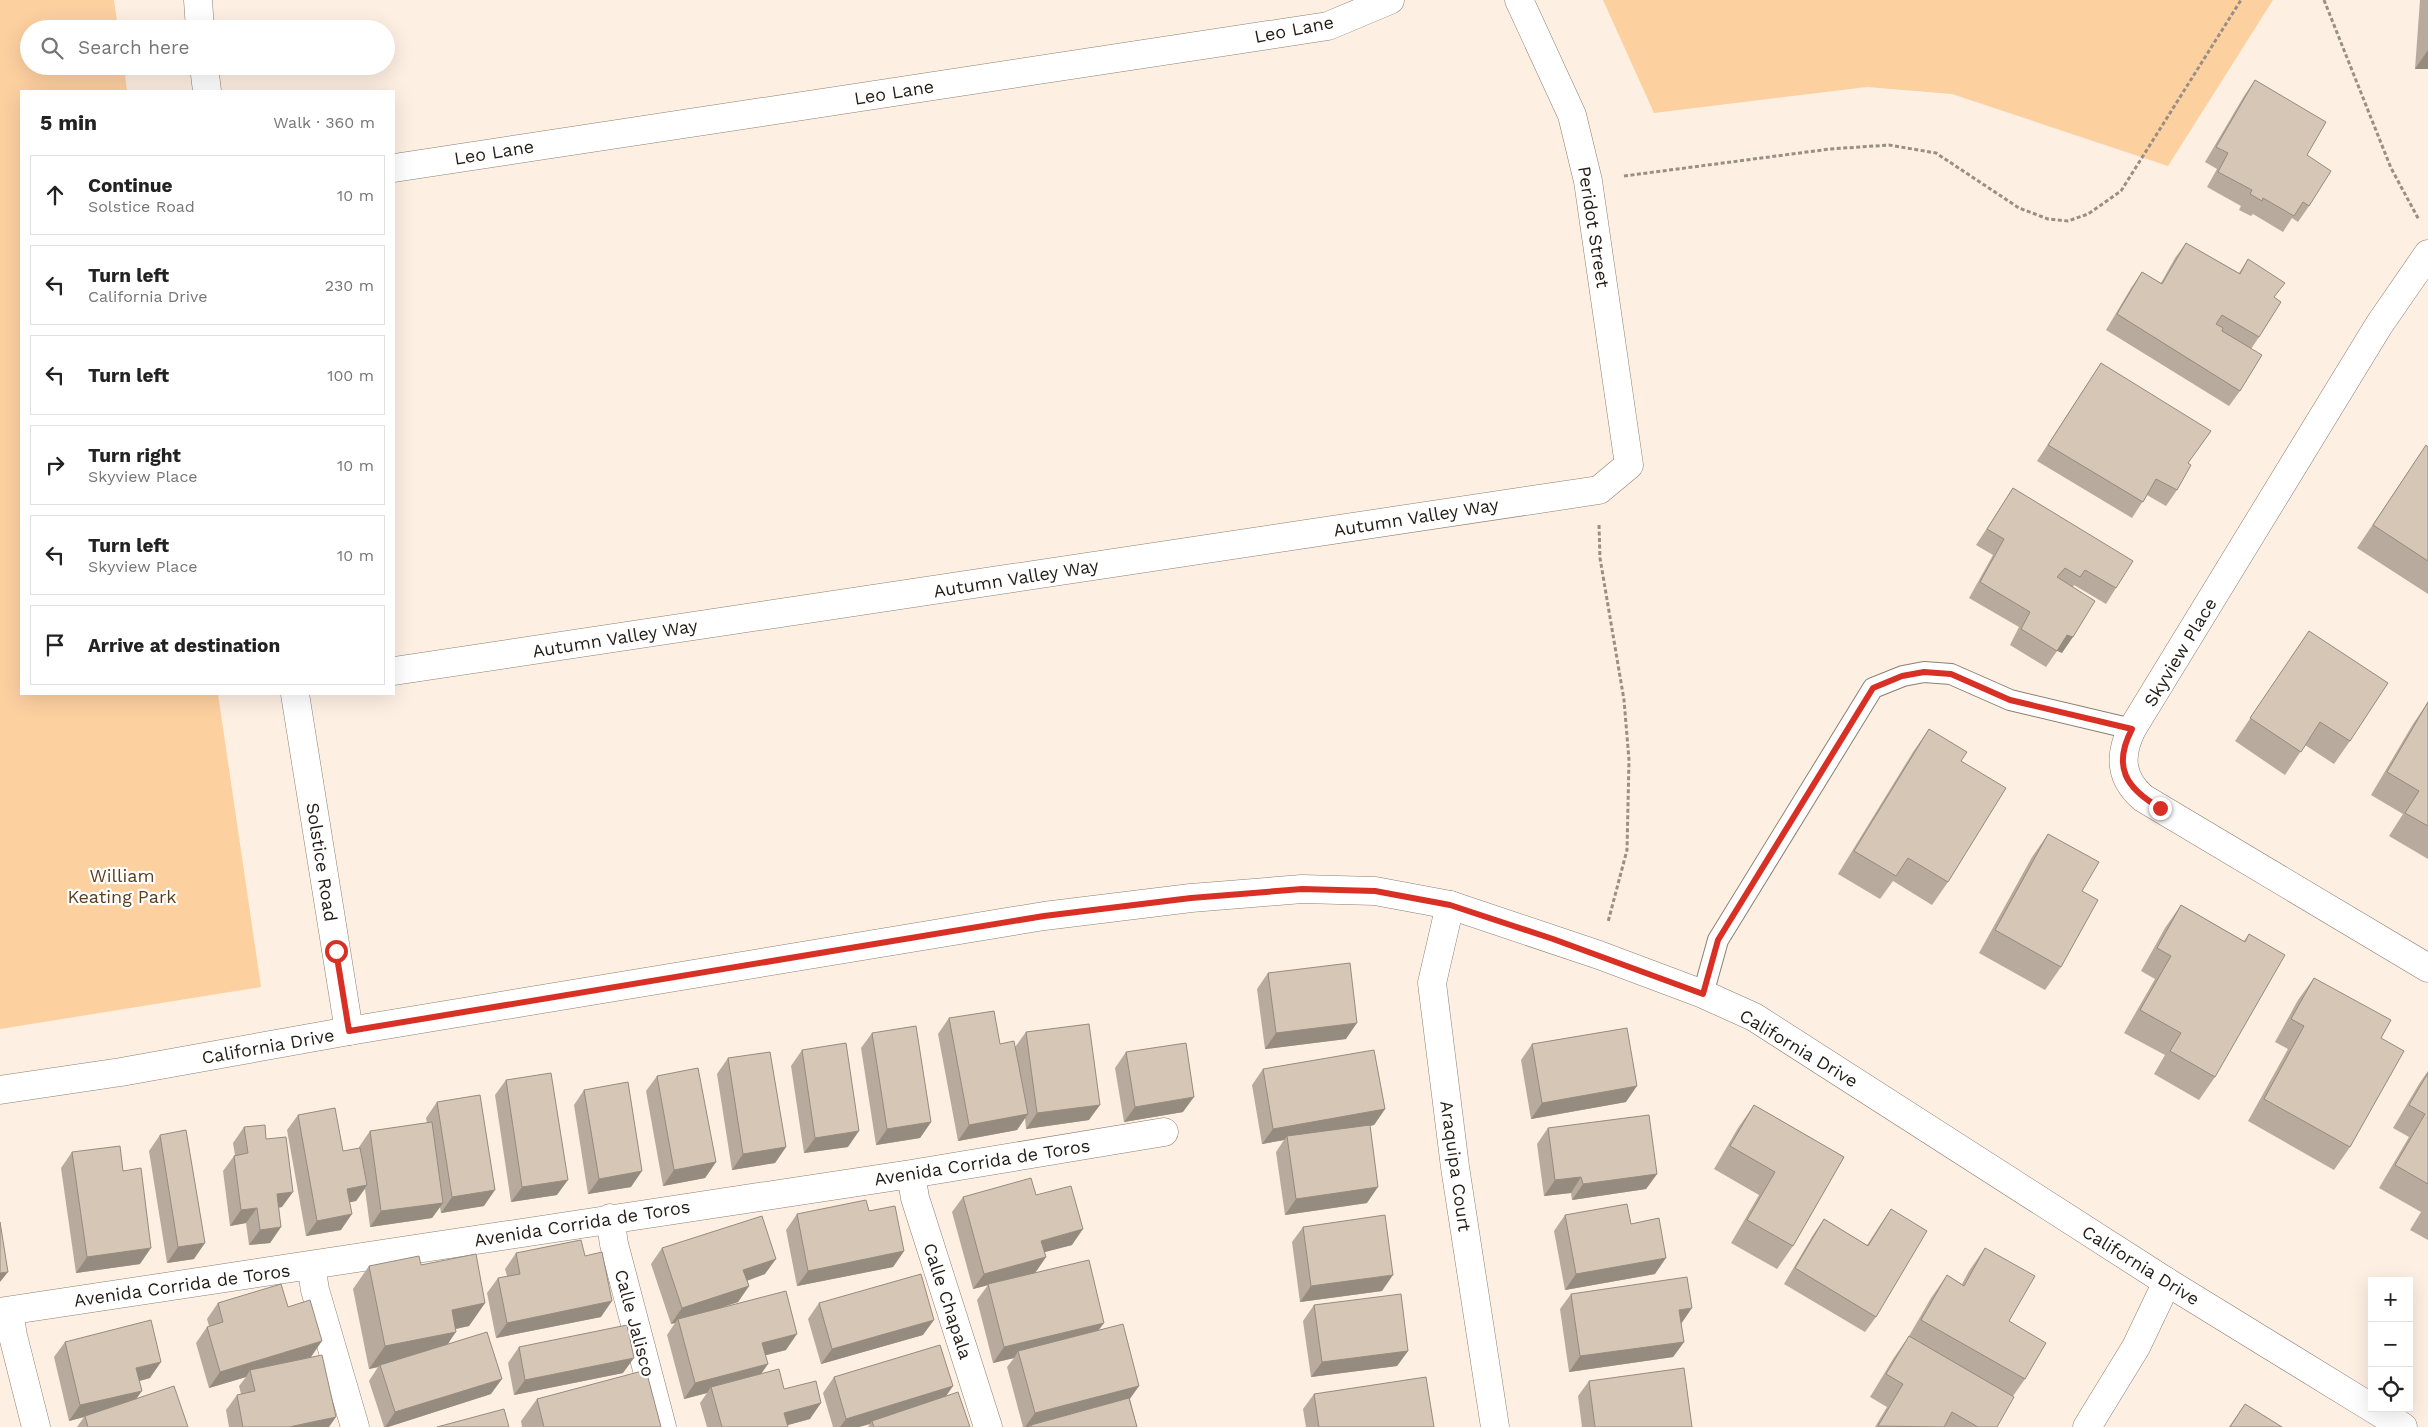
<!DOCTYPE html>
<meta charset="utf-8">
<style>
:root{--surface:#fff;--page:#f6f6f6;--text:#222;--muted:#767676;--line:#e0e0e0}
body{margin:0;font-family:"Work Sans",sans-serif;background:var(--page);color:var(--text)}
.controls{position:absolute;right:15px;bottom:15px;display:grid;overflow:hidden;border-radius:0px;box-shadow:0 5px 20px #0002}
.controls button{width:45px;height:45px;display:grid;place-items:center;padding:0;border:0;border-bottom:1px solid var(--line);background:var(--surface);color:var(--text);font:25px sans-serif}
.stop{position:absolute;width:15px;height:15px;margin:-11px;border:4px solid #d93025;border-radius:50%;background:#fff}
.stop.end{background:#d93025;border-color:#fff;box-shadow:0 1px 5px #0008}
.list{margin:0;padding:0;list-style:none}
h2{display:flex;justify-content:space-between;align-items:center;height:65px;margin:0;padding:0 20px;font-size:21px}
h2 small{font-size:16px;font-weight:400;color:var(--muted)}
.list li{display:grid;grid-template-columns:32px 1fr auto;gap:15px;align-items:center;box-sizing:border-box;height:80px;margin:0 10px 10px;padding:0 10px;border:1px solid var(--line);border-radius:0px}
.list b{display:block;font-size:19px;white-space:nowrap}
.list p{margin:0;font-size:16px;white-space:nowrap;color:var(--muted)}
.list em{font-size:16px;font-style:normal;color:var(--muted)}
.icon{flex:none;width:28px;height:28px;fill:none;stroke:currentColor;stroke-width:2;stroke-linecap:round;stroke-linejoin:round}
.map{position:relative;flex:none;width:2428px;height:1427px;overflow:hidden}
.search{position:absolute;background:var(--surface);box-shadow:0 5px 20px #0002;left:20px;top:20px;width:375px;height:55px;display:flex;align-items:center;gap:12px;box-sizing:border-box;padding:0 18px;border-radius:28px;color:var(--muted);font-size:19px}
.panel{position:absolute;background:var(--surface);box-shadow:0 5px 20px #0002;left:20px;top:90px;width:375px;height:605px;border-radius:0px}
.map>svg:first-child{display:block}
.green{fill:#fdd0a0}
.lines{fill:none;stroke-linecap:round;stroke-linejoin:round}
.lane-casing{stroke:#8d7f70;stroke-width:22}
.street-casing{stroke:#8d7f70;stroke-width:29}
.secondary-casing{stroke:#8d7f70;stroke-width:29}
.path{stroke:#998f85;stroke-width:3;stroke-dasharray:4 2.5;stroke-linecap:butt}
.lane{stroke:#fff;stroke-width:20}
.street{stroke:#fff;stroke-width:28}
.secondary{stroke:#fff;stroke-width:28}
.wall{fill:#b8aa9c}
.shaded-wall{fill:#968b7f}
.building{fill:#d6c6b5;stroke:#968b7f}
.route{stroke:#d93025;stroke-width:6}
.labels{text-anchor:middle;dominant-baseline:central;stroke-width:4.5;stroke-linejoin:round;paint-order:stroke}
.street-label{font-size:18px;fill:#231d17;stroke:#fff}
.park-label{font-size:18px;fill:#5b3e1b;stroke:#fff}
</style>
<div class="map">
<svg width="2428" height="1427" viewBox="0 0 2428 1427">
<rect width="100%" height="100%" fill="#fdefe2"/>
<path class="green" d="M0,0H114L118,29H29V66H124L127,91H21V694H218L261,987L0,1029Z
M1603,0H2273L2168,166L1952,94L1867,87L1654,113Z"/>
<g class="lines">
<defs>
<path id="lane" d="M1703,994L1718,940L1873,688L1903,676L1924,672L1951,674L2010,700L2132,729"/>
<path id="street" d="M198,0L200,29
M204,66L207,91
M394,168L1328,26L1390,0
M2428,254L2379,325L2132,729C2119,755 2120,778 2143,798L2428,968
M394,671L1599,490L1629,465L1588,181L1572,115L1519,0
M295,694L349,1031
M1450,905L1432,983L1455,1167L1495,1427
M911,1174L915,1198L988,1427
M610,1218L614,1244L662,1427
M311,1265L315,1290L355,1427
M9,1311L13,1336L36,1427
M0,1312L911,1174L1164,1132
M2087,1427L2136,1347L2167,1282"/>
<path id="secondary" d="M0,1090L121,1072L349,1031L1044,916L1191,898L1302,889L1375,891L1450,905L1599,955L1703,994L1754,1017L2167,1282L2372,1408
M2372,1408L2403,1427"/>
</defs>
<use href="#lane" class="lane-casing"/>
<use href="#street" class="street-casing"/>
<use href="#secondary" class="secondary-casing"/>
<path class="path" d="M2324,0L2391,168L2419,220
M1624,176L1830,149L1889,145L1936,153L2019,208L2048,219L2068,221L2088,214L2121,191L2241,0
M1599,525L1600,558L1624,700L1629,760L1627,850L1608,922"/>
<use href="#lane" class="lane"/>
<use href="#street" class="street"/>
<use href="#secondary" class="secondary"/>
</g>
<path class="wall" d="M2420,0H2428V69H2415Z
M2255,80L2307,155L2309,206L2298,222L2292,218L2283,232L2253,214L2251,216L2239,210L2241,206L2207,187L2217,169L2205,162L2244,96Z
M2186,243L2239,273L2248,259L2275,298L2259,337L2251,349L2240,391L2229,406L2106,330L2131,288L2142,272L2161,283L2175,258Z
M2101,363L2188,463L2177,490L2166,506L2147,495L2132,518L2037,461Z
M2426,445L2428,447V594L2357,548Z
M2013,488L2116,588L2106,604L2074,585L2073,587L2062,653L2057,651L2046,667L2010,645L2019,627L1969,598L1993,555L1976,545Z
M2309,631L2350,741L2334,764L2305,745L2285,775L2235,741Z
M2428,702V859L2389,836L2403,814L2371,795L2413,724Z
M1929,729L1961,761L1948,882L1932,905L1893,881L1880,899L1838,874L1913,752Z
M2048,834L2082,891L2061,967L2045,990L1979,953L2032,857Z
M2181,905L2244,941L2249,934L2215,1077L2199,1100L2154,1074L2165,1055L2124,1033L2155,979L2141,971L2165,928Z
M1268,973L1346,1039L1265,1049L1257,989Z
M2314,978L2381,1038L2350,1147L2334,1170L2248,1121L2288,1049L2275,1042L2298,1000Z
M949,1018L1000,1044L1015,1047L1026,1032L1089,1120L1026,1129L1025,1118L1017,1130L958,1141L938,1034Z
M872,1033L931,1122L920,1138L876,1145L861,1048Z
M1532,1044L1626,1102L1531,1119L1521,1060Z
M802,1050L848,1147L804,1153L791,1066Z
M1126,1052L1183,1112L1124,1122L1115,1068Z
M728,1058L786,1147L775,1163L732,1170L717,1074Z
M1263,1069L1385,1109L1374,1125L1370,1126L1367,1203L1285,1215L1276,1152L1284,1140L1262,1144L1252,1085Z
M2428,1071V1240L2410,1230L2421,1212L2379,1188L2409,1137L2393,1128L2419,1084Z
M657,1076L716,1162L705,1178L663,1186L646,1091Z
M506,1080L557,1195L511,1202L495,1095Z
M584,1090L631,1187L588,1194L574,1105Z
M437,1102L484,1206L441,1213L440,1207L432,1218L370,1227L365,1189L356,1201L350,1202L341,1230L306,1236L287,1130L298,1115L343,1151L359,1149V1147L370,1131L427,1123L426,1118Z
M1754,1105L1844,1157L1793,1246L1777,1269L1731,1243L1759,1195L1714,1169L1738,1128Z
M244,1127L266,1139L282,1207L278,1208L281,1227L270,1243L249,1245L246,1223L230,1226L223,1171L234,1156L235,1155L233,1143Z
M1548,1128L1657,1174L1646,1189L1572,1200L1571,1193L1544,1196L1537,1144Z
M160,1135L194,1259L167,1263L149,1151Z
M72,1152L123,1171L140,1264L76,1273L61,1168Z
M1036,1195L1072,1245L1044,1252L1046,1257L1035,1273L1099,1330L1139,1386L1130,1399L1137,1427H1023L1007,1367L1014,1358L993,1363L977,1300L988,1285L973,1289L952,1212L963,1197Z
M1891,1209L1876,1317L1865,1332L1784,1284L1813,1235L1824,1219L1867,1245L1880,1225Z
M869,1211L904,1251L893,1267L797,1286L786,1230L797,1214Z
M1565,1215L1631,1224L1655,1274L1565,1290L1554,1231Z
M1303,1227L1382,1291L1300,1302L1292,1242Z
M662,1248L765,1274L747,1281L749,1286L738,1302L713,1310L786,1350L766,1355L761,1374L784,1389L810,1419L787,1425L788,1427H707L700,1403L707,1393L684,1399L667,1335L675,1323L671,1324L651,1264Z
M1985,1248L2009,1321L2025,1379L2013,1396L1997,1427H1875L1887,1407L1870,1397L1893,1359L1909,1336L1931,1298L1947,1275L1962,1284L1969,1271Z
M516,1253L585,1256L601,1317L496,1338L487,1293L498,1278L507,1276L505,1269Z
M421,1265L485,1303L469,1326L456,1329L448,1344L491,1394L388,1427H384L369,1381L378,1367L369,1369L353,1289L369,1266Z
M1571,1294L1681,1324L1684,1342L1673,1357L1569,1372L1560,1309Z
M218,1303L288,1307L311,1357L329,1427H229L226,1410L237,1395L241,1394L239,1386L246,1377L209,1388L196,1343L207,1327L209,1326L207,1319Z
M819,1303L923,1335L821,1364L808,1319Z
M1314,1305L1408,1351L1397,1366L1311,1377L1303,1321Z
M65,1342L150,1378L140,1381L136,1399L188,1427H77L84,1417L69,1421L54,1357Z
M519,1347L623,1373L514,1395L508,1363Z
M834,1377L953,1386L945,1396L970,1427H868L870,1424L859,1427H833L823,1393Z
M1589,1381L1692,1427H1582L1578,1396Z
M1314,1394L1434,1427H1306L1303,1409Z
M537,1399L661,1427H522L521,1421Z
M2245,1404L2282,1427H2229Z"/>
<path class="shaded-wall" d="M2428,50V69H2415Z
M2067,635L2073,637L2062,653L2056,650Z
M1357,1023L1346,1039L1265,1049L1276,1033Z
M1637,1086L1626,1102L1531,1119L1542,1103Z
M1194,1097L1183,1112L1124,1122L1135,1107Z
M1100,1105L1089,1120L1026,1129L1037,1113Z
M1385,1109L1374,1125L1287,1140V1136L1284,1140L1262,1144L1273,1129Z
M1028,1114L1017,1130L958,1141L969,1125Z
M931,1122L920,1138L876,1145L887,1129Z
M859,1131L848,1147L804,1153L815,1138Z
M786,1147L775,1163L732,1170L743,1154Z
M716,1162L705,1178L663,1186L674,1170Z
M642,1171L631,1187L588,1194L599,1179Z
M1657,1174L1646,1189L1572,1200L1583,1184Z
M1581,1177L1571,1193L1544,1196L1555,1180Z
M568,1180L557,1195L511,1202L522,1187Z
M367,1185L356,1201L336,1205L347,1189Z
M1378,1187L1367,1203L1285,1215L1296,1199Z
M495,1190L484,1206L441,1213L452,1197Z
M293,1192L282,1207L266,1209L277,1194Z
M443,1203L432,1218L370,1227L381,1211Z
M257,1208L246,1223L230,1226L241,1210Z
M352,1214L341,1230L306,1236L317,1221Z
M281,1227L270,1243L249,1245L260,1230Z
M1083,1229L1072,1245L1030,1256L1041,1241Z
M205,1243L194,1259L167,1263L178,1247Z
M151,1248L140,1264L76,1273L87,1257Z
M904,1251L893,1267L797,1286L808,1271Z
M1046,1257L1035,1273L973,1289L984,1274Z
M1666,1258L1655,1274L1565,1290L1576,1274Z
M776,1259L765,1274L732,1286L743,1270Z
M8,1272L0,1282V1273Z
M1393,1275L1382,1291L1300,1302L1311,1286Z
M749,1286L738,1302L678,1322V1319L675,1323L671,1324L682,1308Z
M612,1301L601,1317L496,1338L507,1323Z
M485,1303L469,1326L436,1333L452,1310Z
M1692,1308L1681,1324L1679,1310Z
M934,1320L923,1335L821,1364L832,1349Z
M1104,1323L1093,1338L1018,1351L1014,1358L993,1363L1004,1347Z
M456,1332L440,1355L380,1365L378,1367L369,1369L385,1346Z
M797,1334L786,1350L751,1359L762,1343Z
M322,1341L311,1357L250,1370L246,1377L209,1388L220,1372Z
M1684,1342L1673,1357L1569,1372L1580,1356Z
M1408,1351L1397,1366L1311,1377L1322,1362Z
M634,1358L623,1373L514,1395L525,1380Z
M161,1362L150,1378L126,1384L136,1368Z
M768,1364L757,1380L711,1387L707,1393L684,1399L695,1383Z
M502,1379L491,1394L388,1427H385L395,1412Z
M953,1386L942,1402L872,1421L870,1424L859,1427H840L846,1419Z
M1139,1386L1128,1401L1031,1425L1029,1427H1025L1035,1413Z
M142,1391L131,1406L85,1416L84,1417L69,1421L80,1405Z
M821,1403L810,1419L781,1427L784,1413Z
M336,1417L329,1427H289Z"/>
<path class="building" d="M2255,80L2326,122L2307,155L2331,171L2309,206L2303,202L2294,216L2263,198L2262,201L2250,194L2252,190L2218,172L2228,153L2216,147Z
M2186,243L2240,274L2248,259L2285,283L2274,297L2281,302L2259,337L2222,315L2216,324L2223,328L2222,331L2262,355L2240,391L2117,314L2142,272L2162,284Z
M2101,363L2211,431L2188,463L2191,465L2177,490L2156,479L2143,502L2048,445Z
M2426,445L2428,447V561L2373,525Z
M2013,488L2133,561L2116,588L2085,570L2080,577L2065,568L2057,577L2095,601L2073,637L2067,635L2057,651L2021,629L2030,612L1980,582L2004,539L1987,529Z
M2309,631L2388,683L2350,741L2320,722L2301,752L2250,718Z
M2428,702V826L2405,813L2419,791L2387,772Z
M1929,729L1967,752L1961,761L2006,788L1948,882L1908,858L1896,876L1854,851Z
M2048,834L2099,862L2082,891L2098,900L2061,967L1995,930Z
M2181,905L2245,942L2249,934L2285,955L2215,1077L2170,1051L2181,1033L2140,1010L2171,956L2157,948Z
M1350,963L1357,1023L1276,1033L1268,973Z
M2314,978L2391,1020L2381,1038L2404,1051L2350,1147L2264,1099L2304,1026L2291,1019Z
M994,1011L1000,1044L1014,1041L1028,1114L969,1125L949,1018Z
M1089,1024L1100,1105L1037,1113L1026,1032Z
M916,1026L931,1122L887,1129L872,1033Z
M1627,1028L1637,1086L1542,1103L1532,1044Z
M846,1043L859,1131L815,1138L802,1050Z
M1186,1043L1194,1097L1135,1107L1126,1052Z
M1374,1050L1385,1109L1273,1129L1263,1069Z
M770,1052L786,1147L743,1154L728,1058Z
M698,1068L716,1162L674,1170L657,1076Z
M551,1073L568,1180L522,1187L506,1080Z
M2428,1073V1184L2395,1165L2425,1114L2409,1105Z
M628,1082L642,1171L599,1179L584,1090Z
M480,1095L495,1190L452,1197L437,1102Z
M1754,1105L1844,1157L1793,1246L1747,1220L1775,1172L1730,1146Z
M335,1108L343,1151L360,1148L367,1185L347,1189L352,1214L317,1221L298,1115Z
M1649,1115L1657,1174L1583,1184L1581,1177L1555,1180L1548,1128Z
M432,1122L443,1203L381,1211L370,1131Z
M265,1125L266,1139L286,1137L293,1192L277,1194L281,1227L260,1230L257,1208L241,1210L234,1156L248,1153L244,1127Z
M1370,1125L1378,1187L1296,1199L1287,1136Z
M186,1130L205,1243L178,1247L160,1135Z
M120,1146L123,1171L141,1168L151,1248L87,1257L72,1152Z
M1031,1178L1036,1195L1071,1186L1083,1229L1041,1241L1046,1257L984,1274L963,1197Z
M866,1200L869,1211L895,1206L904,1251L808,1271L797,1214Z
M1627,1204L1631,1224L1659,1218L1666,1258L1576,1274L1565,1215Z
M1891,1209L1927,1231L1876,1317L1795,1268L1824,1219L1868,1246Z
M1385,1215L1393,1275L1311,1286L1303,1227Z
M762,1216L776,1259L743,1270L749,1286L682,1308L662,1248Z
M0,1222L8,1272L0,1273Z
M581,1240L585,1256L602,1252L612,1301L507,1323L498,1278L520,1274L516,1253Z
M1985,1248L2035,1276L2009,1321L2046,1343L2025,1379L1921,1320L1947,1275L1964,1286Z
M476,1254L485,1303L452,1310L456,1332L385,1346L369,1266L419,1256L421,1265Z
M1089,1260L1104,1323L1004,1347L988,1284Z
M921,1274L934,1320L832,1349L819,1303Z
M1687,1277L1692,1308L1679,1310L1684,1342L1580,1356L1571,1294Z
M281,1284L288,1307L310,1300L322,1341L220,1372L207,1327L223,1322L218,1303Z
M786,1291L797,1334L762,1343L768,1364L695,1383L678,1319Z
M1401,1294L1408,1351L1322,1362L1314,1305Z
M151,1320L161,1362L136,1368L142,1391L80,1405L65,1342Z
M1123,1324L1139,1386L1035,1413L1018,1351Z
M627,1325L634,1358L525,1380L519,1347Z
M487,1332L502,1379L395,1412L380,1365Z
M1909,1336L2014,1397L1997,1427H1978L1952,1412L1944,1427L1878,1426L1903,1384L1886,1374Z
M940,1345L953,1386L846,1419L834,1377Z
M322,1355L336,1417L289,1427H243L237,1395L255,1391L250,1370Z
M1684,1368L1692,1427H1595L1589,1381Z
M779,1369L784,1389L816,1381L821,1403L784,1413L788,1427H722L711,1387Z
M646,1370L661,1427H544L537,1399Z
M1426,1377L1434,1427H1319L1314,1394Z
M174,1386L188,1427H88L85,1416Z
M958,1392L970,1427H874L872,1421Z
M1129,1398L1137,1427H1032L1031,1425Z
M2245,1404L2282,1427H2230Z
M504,1409L509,1427H437Z"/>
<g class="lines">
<path class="route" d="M336,951L349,1031L1044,916L1191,898L1302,889L1375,891L1450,905L1553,939L1703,994L1718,940L1873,688L1902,676L1924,672L1951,674L2010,700L2132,729C2112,767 2126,788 2160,808"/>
</g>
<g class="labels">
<g class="street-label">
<text transform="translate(1294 29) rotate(-11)">Leo Lane</text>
<text transform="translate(894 92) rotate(-9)">Leo Lane</text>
<text transform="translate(494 152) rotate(-9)">Leo Lane</text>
<text transform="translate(1594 227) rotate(81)">Peridot Street</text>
<text transform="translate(1416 517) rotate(-9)">Autumn Valley Way</text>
<text transform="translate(1016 578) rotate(-9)">Autumn Valley Way</text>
<text transform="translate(615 638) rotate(-9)">Autumn Valley Way</text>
<text transform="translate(2180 652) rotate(-59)">Skyview Place</text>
<text transform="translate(322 862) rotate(81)">Solstice Road</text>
<text transform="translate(268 1046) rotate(-10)">California Drive</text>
<text transform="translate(1799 1048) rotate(31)">California Drive</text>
<text transform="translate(982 1162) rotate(-9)">Avenida Corrida de Toros</text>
<text transform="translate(1456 1166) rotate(82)">Araquipa Court</text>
<text transform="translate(582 1223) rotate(-9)">Avenida Corrida de Toros</text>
<text transform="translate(2141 1265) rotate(32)">California Drive</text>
<text transform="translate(182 1285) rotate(-8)">Avenida Corrida de Toros</text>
<text transform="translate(948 1301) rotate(72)">Calle Chapala</text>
<text transform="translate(635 1323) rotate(75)">Calle Jalisco</text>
</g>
<g class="park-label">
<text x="122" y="875">William<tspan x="122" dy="21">Keating Park</tspan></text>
</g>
</g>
</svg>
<div class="controls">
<button>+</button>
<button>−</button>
<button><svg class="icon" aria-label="locate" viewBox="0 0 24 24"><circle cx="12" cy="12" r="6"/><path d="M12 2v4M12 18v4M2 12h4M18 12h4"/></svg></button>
</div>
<div class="stop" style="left:336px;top:951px"></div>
<div class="stop end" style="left:2160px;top:808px"></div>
<div class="search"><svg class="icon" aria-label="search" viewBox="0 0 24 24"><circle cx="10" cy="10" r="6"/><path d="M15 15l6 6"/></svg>Search here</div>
<section class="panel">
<h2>5 min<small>Walk · 360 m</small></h2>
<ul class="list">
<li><svg class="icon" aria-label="ahead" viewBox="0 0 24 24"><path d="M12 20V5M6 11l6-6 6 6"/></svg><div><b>Continue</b><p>Solstice Road</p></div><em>10 m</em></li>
<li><svg class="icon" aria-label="left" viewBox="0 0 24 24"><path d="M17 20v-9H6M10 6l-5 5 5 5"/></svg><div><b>Turn left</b><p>California Drive</p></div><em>230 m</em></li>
<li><svg class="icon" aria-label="left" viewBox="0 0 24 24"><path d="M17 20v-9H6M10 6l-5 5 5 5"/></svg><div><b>Turn left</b></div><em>100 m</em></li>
<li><svg class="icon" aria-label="right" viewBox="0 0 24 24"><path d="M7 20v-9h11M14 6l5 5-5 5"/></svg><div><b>Turn right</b><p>Skyview Place</p></div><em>10 m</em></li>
<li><svg class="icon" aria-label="left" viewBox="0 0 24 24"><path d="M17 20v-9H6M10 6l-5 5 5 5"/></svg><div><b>Turn left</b><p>Skyview Place</p></div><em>10 m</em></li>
<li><svg class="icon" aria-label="arrive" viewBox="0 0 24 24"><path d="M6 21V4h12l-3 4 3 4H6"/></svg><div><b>Arrive at destination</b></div></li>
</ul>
</section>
</div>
